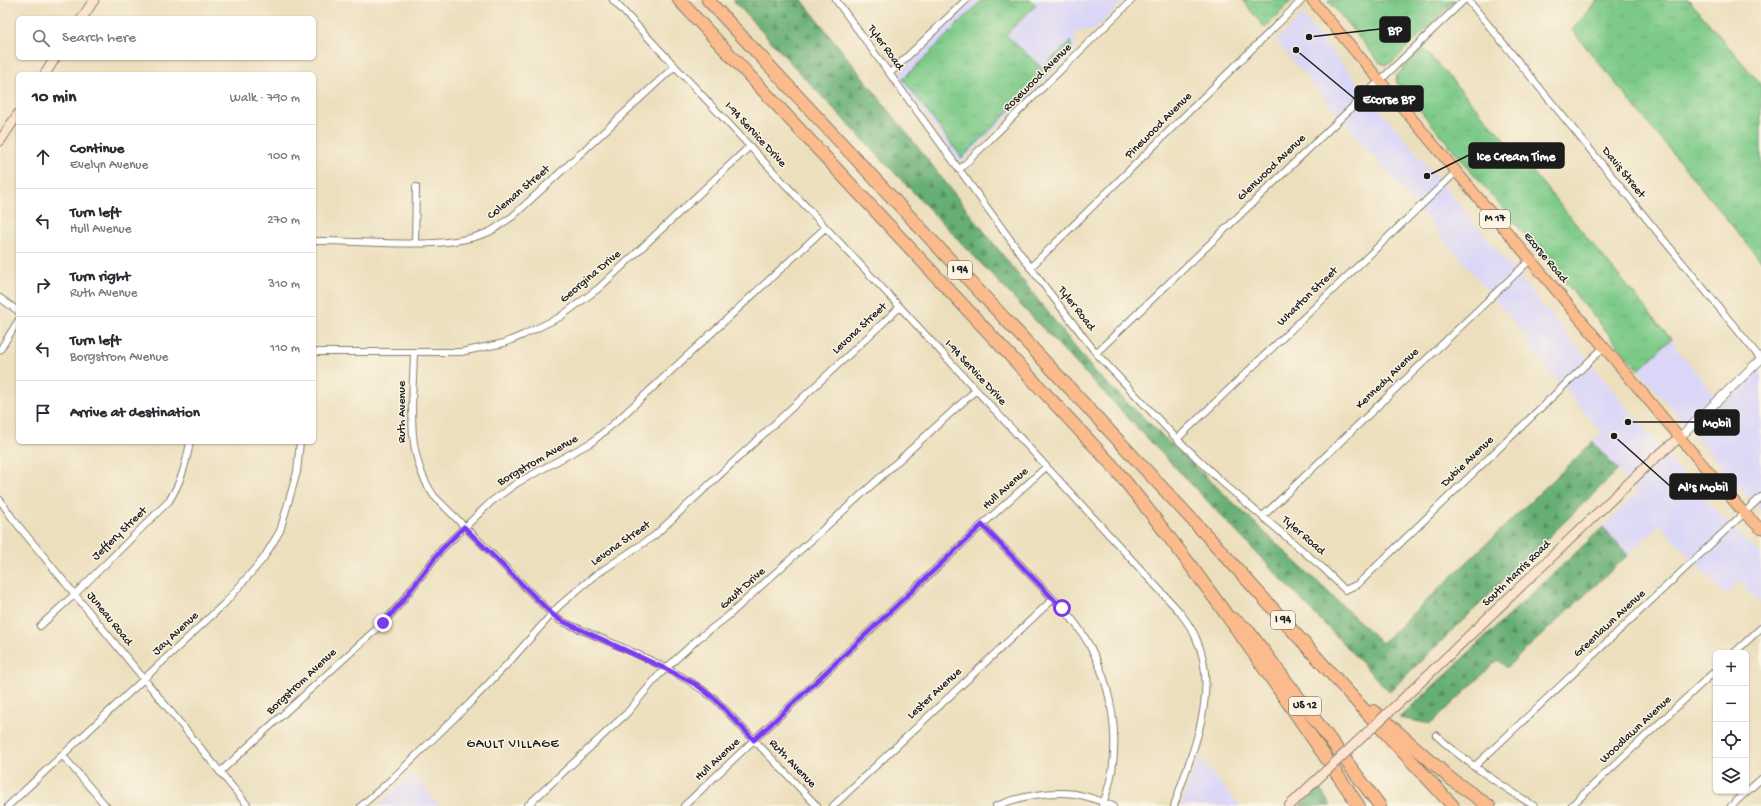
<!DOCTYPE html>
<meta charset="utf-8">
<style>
:root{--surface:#fff;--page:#f7f7f7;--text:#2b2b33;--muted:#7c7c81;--line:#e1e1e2}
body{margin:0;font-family:"Gochi Hand",sans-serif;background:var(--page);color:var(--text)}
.controls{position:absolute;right:12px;bottom:12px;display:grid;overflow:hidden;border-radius:6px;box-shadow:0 1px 3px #0004}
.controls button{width:36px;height:36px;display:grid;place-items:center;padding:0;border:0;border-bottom:1px solid var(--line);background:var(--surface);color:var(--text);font:20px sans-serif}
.stop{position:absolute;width:12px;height:12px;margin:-9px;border:3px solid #7c3aed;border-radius:50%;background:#fff}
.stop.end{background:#7c3aed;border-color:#fff;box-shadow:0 1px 4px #0008}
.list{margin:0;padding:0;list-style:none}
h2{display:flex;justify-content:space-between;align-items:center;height:52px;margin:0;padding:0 16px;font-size:17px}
h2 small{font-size:13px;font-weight:400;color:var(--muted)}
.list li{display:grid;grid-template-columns:26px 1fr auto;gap:12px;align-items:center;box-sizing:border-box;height:64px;padding:0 16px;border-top:1px solid var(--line)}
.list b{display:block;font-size:15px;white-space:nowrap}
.list p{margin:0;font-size:13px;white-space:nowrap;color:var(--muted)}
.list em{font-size:13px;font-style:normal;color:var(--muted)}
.icon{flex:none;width:22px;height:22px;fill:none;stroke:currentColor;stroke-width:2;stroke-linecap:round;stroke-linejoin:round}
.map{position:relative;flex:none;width:1761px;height:806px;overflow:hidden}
.search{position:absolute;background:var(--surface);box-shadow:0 1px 3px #0004;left:16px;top:16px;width:300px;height:44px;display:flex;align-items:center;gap:10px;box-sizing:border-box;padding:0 14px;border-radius:6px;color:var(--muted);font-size:15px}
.panel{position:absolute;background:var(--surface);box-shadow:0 1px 3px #0004;left:16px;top:72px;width:300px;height:372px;border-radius:6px}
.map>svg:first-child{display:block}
.built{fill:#dad6f7}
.grass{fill:url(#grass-tufts);stroke:#4c7352}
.forest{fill:url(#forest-firs);stroke:#416548}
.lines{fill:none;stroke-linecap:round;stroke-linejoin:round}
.minor-casing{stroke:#847e6c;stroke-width:8}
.tertiary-casing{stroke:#847e6c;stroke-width:10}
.secondary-casing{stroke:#847e6c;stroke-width:11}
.primary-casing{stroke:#847e6c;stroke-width:12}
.motorway-casing{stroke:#847e6c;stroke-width:14}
.minor{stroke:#fff;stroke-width:6}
.tertiary{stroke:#fff;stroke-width:8}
.secondary{stroke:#fde4d1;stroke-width:9}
.primary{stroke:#fbbb8c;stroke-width:10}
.motorway{stroke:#fbbb8c;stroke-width:12}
.secondary-bridge-casing{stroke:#847e6c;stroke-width:11;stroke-linecap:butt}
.secondary-bridge{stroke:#fde4d1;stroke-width:9}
.route{stroke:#7c3aed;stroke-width:5}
.labels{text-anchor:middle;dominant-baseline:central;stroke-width:3;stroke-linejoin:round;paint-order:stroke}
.shield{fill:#fcf5e5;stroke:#5f5d58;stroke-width:1}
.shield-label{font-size:11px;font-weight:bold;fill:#1c1c1c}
.street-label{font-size:12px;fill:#1c1c1c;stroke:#fcf5e5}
.neighbourhood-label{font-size:13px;letter-spacing:1px;fill:#1c1c1c;stroke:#fcf5e5}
.leader{fill:none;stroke:#1c1c1c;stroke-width:1.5}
.callout-dot{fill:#1c1c1c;stroke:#fcf5e5;stroke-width:1.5}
.callout{fill:#1c1c1c;stroke:#1c1c1c;stroke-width:1.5}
.callout-label{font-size:13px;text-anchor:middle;font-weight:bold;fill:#fff}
</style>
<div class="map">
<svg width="1761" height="806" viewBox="0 0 1761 806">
<defs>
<pattern id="grass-tufts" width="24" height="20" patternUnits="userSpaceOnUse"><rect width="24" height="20" fill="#7dca88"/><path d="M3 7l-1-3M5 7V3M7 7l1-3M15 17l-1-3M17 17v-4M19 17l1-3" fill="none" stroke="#6bad75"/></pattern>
<pattern id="forest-firs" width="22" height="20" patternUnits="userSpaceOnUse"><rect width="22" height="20" fill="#66ae74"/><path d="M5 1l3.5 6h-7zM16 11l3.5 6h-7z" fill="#538d5e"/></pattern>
</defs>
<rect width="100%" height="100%" fill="#fcf5e5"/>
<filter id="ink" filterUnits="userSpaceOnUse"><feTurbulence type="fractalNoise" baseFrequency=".025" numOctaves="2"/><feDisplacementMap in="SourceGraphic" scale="8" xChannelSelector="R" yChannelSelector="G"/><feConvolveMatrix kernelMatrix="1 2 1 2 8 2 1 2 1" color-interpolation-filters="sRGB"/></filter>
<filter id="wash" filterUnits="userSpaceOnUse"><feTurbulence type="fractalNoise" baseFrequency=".012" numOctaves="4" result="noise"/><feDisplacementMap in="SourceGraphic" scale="16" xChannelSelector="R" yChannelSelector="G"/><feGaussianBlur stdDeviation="0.9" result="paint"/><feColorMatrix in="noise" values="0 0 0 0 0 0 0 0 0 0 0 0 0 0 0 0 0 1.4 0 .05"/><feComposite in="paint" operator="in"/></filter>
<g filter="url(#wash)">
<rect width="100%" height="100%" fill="#ecdfbd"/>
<path class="built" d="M972,0H1125L1098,27L1091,31L1081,30L1074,35L1077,45L1073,51L964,160L961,161L956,157L900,80L901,72Z
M1302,15L1695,489L1739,534L1761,554V604L1739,582L1725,595L1660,525L1628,555L1603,527L1638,492L1593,442L1602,433L1526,343L1529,340L1276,41Z
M1671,339L1676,345L1675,347L1723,404L1761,369V512L1742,491L1639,370Z
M1199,758L1240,806H1180Z
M412,774L439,806H378L399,786Z"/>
<path class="grass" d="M982,0H1031L1036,5L1006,35L1042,68L1071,41L1072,49L962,158L903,79Z
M1242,0H1292L1265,28Z
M1328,0H1455L1394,61L1386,65L1379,62Z
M1597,0H1689L1761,85V261L1572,30Z
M1423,48L1523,160L1671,339L1639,370L1397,83L1396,80L1397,75Z"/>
<path class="forest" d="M733,0H802L1094,371L1382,643L1593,442L1618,470L1389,692L812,86Z
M1603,527L1628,555L1506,668L1498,660L1431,724L1399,718Z
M1319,788L1331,806H1299Z"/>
</g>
<g filter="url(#ink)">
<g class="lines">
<defs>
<path id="minor" d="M613,0L900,307L1178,610C1184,618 1192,628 1196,638C1221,692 1191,754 1174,806
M836,0L1036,275L1096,353L1177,439L1224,484L1323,568L1345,590L1358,584L1604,347
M1468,0L1761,359
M890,73L966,0
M959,170L1132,0
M314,241C366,240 442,252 489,232C497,228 505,221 512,217L675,66
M415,243L416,187
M1030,268L1302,0
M0,298L18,311
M0,350L18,321
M314,352H461L504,343L523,335L560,317L599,288L750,146
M414,352C413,403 404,453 434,496L552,614L559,620C610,643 672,665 715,699L817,806
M1096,353L1464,0
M1177,439L1456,172
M0,500L13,519L248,806
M1263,516L1530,260
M982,525C1001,545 1020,564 1039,584C1052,598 1067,611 1078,627C1113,677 1126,748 1102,806
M40,626L75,594L169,501C181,482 186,464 190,442
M1734,653L1761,628
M1436,735C1466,763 1500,784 1534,806
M63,756L106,806
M1474,767L1761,497
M220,772L383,623L400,604L441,550L492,501L517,483L592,442L619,419L825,228
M8,806L225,603L263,559L280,531L297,472L300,442
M361,806L393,778L468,705L511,660L559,606L594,576L654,536L900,307
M527,806L627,713L658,676L674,661L699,638L727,617L976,390
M684,806L982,525L1046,467
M833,806L1053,599
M996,806C1019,796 1050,791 1075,794C1088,796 1101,801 1113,806
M1571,806L1716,670
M1731,806L1761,779"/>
<path id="tertiary" d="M1680,437L1761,359"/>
<path id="secondary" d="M82,18L94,0
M45,74L55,58
M0,141L18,114
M1406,696L1654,459L1680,437
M1289,806L1309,787"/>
<path id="primary" d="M1312,0L1708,471L1744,513L1761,529"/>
<path id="motorway" d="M679,0L1111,464C1201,572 1279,690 1359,806
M708,0L1211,540L1356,701L1453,806
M1233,619L1247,629L1380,806
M1374,711L1451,779L1489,806"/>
</defs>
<use href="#minor" class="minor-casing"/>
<use href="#tertiary" class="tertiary-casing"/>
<use href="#secondary" class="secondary-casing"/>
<use href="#primary" class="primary-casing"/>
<use href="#motorway" class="motorway-casing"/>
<use href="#minor" class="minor"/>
<use href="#tertiary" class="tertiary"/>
<use href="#secondary" class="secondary"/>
<use href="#primary" class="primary"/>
<use href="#motorway" class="motorway"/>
<defs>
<path id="secondary-bridge" d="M1309,787L1406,696"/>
</defs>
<use href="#secondary-bridge" class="secondary-bridge-casing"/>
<use href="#secondary-bridge" class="secondary-bridge"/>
</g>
</g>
<g class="lines" filter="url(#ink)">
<path class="route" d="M383,623L400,604L441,550L464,527L552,614L560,620L666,669L697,685L715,699L754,740L982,525L1062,608"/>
</g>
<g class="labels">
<g class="shield">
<rect x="1480" y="210" width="30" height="18" rx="3"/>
<rect x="948" y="261" width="24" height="18" rx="3"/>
<rect x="1271" y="611" width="24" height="18" rx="3"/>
<rect x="1289" y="697" width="32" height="18" rx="3"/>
</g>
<g class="shield-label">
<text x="1495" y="219">M 17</text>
<text x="960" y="270">I 94</text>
<text x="1283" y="620">I 94</text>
<text x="1305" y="706">US 12</text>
</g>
<g class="street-label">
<text transform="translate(885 48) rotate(54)">Tyler Road</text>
<text transform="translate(1038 78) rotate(-45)">Rosewood Avenue</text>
<text transform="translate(1159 126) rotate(-45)">Pinewood Avenue</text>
<text transform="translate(755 135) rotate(47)">I-94 Service Drive</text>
<text transform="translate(1272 168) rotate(-44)">Glenwood Avenue</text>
<text transform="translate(1623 173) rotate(51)">Davis Street</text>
<text transform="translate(519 193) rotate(-40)">Coleman Street</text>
<text transform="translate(1545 258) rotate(50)">Ecorse Road</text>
<text transform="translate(591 277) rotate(-40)">Georgina Drive</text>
<text transform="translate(1308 297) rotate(-44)">Wharton Street</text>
<text transform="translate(1076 309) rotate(52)">Tyler Road</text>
<text transform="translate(860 329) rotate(-43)">Levona Street</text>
<text transform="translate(975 373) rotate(47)">I-94 Service Drive</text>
<text transform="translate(1388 379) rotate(-44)">Kennedy Avenue</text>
<text transform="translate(403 412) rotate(-90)">Ruth Avenue</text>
<text transform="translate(538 461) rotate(-30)">Borgstrom Avenue</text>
<text transform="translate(1468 462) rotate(-44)">Dubie Avenue</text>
<text transform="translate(1006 489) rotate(-42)">Hull Avenue</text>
<text transform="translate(120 534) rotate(-44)">Jeffery Street</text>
<text transform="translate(1303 536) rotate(41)">Tyler Road</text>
<text transform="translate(621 544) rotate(-35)">Levona Street</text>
<text transform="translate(1517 574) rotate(-44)">South Harris Road</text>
<text transform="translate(743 589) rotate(-42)">Gault Drive</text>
<text transform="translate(109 619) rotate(51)">Juneau Road</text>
<text transform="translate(1610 624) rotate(-43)">Greenlawn Avenue</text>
<text transform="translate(176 634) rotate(-43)">Jay Avenue</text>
<text transform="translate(302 682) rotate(-43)">Borgstrom Avenue</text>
<text transform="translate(935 694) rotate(-43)">Lester Avenue</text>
<text transform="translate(1636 730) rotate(-43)">Woodlawn Avenue</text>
<text transform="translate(718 760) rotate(-43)">Hull Avenue</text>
<text transform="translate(792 764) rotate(46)">Ruth Avenue</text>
</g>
<g class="neighbourhood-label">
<text x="513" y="744">GAULT VILLAGE</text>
</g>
</g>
<path class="leader" d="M1309 37L1380 29M1296 50L1355 99M1427 176L1469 155M1628 422L1695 422M1614 436L1670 486"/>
<g class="callout-dot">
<circle cx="1309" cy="37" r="4"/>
<circle cx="1296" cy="50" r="4"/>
<circle cx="1427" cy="176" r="4"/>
<circle cx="1628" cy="422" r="4"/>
<circle cx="1614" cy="436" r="4"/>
</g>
<g class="callout">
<rect x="1380" y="17" width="30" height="25" rx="4"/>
<rect x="1355" y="86" width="68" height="25" rx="4"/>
<rect x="1469" y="143" width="95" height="25" rx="4"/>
<rect x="1695" y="410" width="44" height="25" rx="4"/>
<rect x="1670" y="474" width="66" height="25" rx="4"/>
</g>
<g class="callout-label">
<text x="1395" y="34">BP</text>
<text x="1389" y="103">Ecorse BP</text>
<text x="1516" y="160">Ice Cream Time</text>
<text x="1717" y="427">Mobil</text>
<text x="1703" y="491">Al's Mobil</text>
</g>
</svg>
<div class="controls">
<button>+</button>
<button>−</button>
<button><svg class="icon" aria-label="locate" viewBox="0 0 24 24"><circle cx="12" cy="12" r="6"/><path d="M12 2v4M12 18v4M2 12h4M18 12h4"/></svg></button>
<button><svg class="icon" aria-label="layers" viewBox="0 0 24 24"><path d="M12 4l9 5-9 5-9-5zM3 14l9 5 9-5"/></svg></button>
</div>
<div class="stop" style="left:1062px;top:608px"></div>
<div class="stop end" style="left:383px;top:623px"></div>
<div class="search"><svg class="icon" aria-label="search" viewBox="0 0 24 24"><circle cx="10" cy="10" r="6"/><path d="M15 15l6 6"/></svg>Search here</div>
<section class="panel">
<h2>10 min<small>Walk · 790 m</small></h2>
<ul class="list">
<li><svg class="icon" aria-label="ahead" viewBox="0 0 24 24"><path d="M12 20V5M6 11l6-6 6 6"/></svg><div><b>Continue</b><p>Evelyn Avenue</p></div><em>100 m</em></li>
<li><svg class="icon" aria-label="left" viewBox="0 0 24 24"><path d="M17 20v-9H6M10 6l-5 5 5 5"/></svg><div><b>Turn left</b><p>Hull Avenue</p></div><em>270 m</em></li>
<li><svg class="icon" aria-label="right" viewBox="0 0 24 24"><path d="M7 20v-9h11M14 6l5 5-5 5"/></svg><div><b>Turn right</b><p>Ruth Avenue</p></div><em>310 m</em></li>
<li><svg class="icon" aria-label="left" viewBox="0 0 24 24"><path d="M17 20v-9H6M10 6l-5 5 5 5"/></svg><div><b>Turn left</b><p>Borgstrom Avenue</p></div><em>110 m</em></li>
<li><svg class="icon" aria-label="arrive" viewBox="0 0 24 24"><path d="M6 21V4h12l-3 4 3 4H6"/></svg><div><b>Arrive at destination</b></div></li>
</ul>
</section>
</div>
